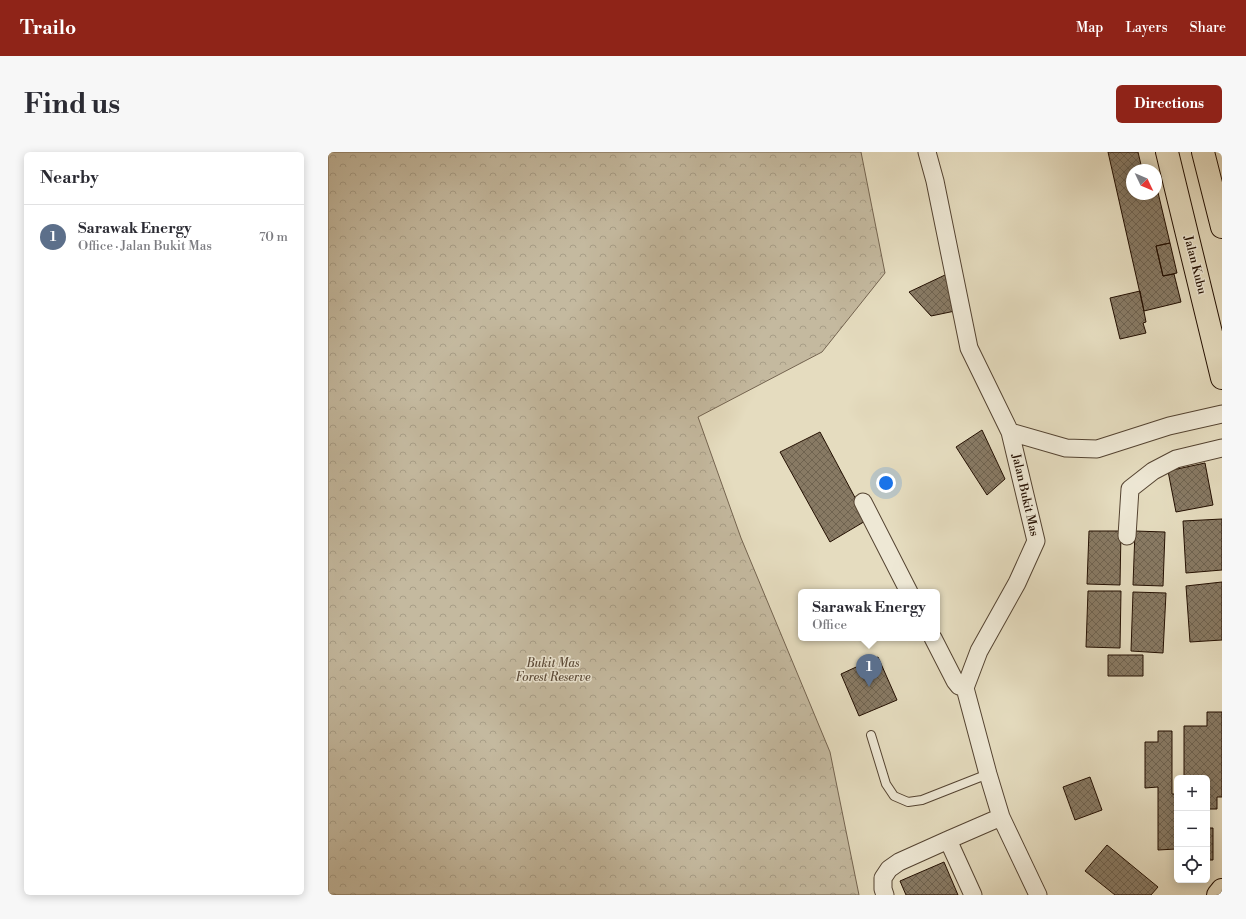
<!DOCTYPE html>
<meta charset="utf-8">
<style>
:root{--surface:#fff;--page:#f7f7f7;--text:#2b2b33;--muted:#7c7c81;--line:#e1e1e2;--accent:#8f2418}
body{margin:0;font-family:"Libre Bodoni",serif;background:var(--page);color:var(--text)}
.controls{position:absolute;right:12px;bottom:12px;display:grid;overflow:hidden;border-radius:6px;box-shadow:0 2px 10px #0003}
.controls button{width:36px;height:36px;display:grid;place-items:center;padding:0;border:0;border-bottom:1px solid var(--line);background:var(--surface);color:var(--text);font:20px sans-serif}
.compass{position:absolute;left:798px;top:12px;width:36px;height:36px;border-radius:50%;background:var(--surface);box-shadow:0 2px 10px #0003;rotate:134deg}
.you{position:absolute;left:558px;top:331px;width:14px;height:14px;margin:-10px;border:3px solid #fff;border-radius:50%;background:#1a73e8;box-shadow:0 0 0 6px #1a73e833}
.badge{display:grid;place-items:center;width:26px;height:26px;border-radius:50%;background:var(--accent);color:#fff;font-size:13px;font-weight:700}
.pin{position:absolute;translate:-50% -33px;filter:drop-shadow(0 1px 2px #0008)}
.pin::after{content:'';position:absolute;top:21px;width:14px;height:12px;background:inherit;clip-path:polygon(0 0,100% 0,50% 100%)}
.popup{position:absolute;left:470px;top:437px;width:142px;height:52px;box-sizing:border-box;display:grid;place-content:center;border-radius:6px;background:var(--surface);filter:drop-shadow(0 1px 3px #0005);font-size:13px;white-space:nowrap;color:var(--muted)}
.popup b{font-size:15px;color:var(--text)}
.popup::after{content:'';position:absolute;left:50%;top:100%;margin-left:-8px;border:8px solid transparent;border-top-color:var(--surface)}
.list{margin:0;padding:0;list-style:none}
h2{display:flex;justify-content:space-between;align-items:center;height:52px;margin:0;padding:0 16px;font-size:17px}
h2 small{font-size:13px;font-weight:400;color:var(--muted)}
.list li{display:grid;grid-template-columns:26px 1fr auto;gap:12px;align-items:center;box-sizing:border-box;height:64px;padding:0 16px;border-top:1px solid var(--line)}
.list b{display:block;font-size:15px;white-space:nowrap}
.list p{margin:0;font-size:13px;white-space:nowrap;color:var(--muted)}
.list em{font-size:13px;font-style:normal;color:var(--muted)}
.icon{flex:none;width:22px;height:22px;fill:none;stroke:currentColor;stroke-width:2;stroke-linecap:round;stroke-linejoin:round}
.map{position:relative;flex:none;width:894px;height:743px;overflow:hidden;border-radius:6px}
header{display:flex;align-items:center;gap:24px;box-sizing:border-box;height:56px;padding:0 20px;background:var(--accent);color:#fff}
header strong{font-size:19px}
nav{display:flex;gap:22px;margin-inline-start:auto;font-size:14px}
.intro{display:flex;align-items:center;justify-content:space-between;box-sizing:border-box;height:96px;padding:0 24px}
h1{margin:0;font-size:28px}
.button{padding:10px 18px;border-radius:6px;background:var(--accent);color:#fff;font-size:14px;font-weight:700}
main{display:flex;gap:24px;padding:0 24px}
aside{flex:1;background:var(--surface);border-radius:6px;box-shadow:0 2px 10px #0003}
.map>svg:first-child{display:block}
.forest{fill:url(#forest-crowns);stroke:#746450}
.building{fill:url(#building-cross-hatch);stroke:#241002}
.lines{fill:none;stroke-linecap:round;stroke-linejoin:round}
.service-casing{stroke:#544331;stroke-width:10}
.minor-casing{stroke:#544331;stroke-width:19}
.trunk-casing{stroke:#241002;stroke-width:24}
.service{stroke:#eee8d5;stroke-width:8}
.minor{stroke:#eee8d5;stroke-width:17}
.trunk{stroke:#e5dcbf;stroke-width:22}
.labels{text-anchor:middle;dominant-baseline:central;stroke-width:3;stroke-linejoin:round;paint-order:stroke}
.street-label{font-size:12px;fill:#241002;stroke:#eee8d5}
.park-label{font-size:12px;font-style:italic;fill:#5c4b39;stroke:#eee8d5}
</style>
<header>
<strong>Trailo</strong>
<nav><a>Map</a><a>Layers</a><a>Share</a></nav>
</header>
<div class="intro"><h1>Find us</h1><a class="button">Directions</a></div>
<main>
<aside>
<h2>Nearby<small></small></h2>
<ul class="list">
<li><span class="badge" style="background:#5c6f8a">1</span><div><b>Sarawak Energy</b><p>Office · Jalan Bukit Mas</p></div><em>70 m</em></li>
</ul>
</aside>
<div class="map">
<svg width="894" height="743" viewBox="0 0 894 743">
<defs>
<pattern id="forest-crowns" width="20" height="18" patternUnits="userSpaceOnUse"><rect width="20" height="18" fill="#c4b99f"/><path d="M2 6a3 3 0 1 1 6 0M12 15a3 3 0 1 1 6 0" fill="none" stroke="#a89e87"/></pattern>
<pattern id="building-cross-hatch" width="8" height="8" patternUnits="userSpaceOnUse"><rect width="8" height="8" fill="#887a64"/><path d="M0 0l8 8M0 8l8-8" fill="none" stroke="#6f6350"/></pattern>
</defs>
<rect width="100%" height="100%" fill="#e5dcbf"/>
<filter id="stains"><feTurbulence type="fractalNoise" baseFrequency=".005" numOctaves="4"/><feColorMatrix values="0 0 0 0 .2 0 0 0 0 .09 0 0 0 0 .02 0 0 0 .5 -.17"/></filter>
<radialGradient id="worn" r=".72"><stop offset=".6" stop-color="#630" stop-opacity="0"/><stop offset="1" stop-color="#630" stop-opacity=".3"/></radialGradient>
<path class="forest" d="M0,0H533L557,121L494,200L370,265L413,386L502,600L531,743H0Z"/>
<path class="building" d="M780,0H810L814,17L824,15L825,18H804V42H828V32L842,91L828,94L835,124L846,122L853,150L816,159Z
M842,91L849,121L835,124L828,94Z
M617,123L627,159L603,164L581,140Z
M812,139L818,170L815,171L818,181L792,187L782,146Z
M654,278L677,327L659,343L628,295Z
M492,280L539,368L502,390L452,300Z
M877,311L885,353L848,360L840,319Z
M894,367V418L858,421L855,369Z
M761,379H793L792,433L759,432Z
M807,379L837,380L835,434L805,433Z
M894,430V488L862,490L858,434Z
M760,439H793L792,496L758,495Z
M805,440L838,441L835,501L803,499Z
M780,503H815V524H780Z
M550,505L569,548L531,564L513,522Z
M879,560H894V645H889V657H879V626H856V574H879Z
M830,579H844V642H849L848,697L830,698V635L817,636V590H830Z
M762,625L774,658L747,668L735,635Z
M879,676H885V708H879Z
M779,693L830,735L823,743H787L757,719Z
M616,710L630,743H578L572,729Z"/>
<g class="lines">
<defs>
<path id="service" d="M543,583L558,632L566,644L580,650L594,648L660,622"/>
<path id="minor" d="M599,0L607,29L641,196L682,280L708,389L689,431L651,499L637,536L660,622L673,665L710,743
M682,280L738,296L769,297L841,274L894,262
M535,350L581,440
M799,384L802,337L825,319L848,307L894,296
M605,486L627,529L631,534L637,536
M620,688L645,743
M557,743L555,737V726L561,717L571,710L620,688L673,665"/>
<path id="trunk" d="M839,0L894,226
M875,0L894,75
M890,743L894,738"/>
</defs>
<use href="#service" class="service-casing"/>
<use href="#minor" class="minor-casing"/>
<use href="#trunk" class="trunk-casing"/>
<use href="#service" class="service"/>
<use href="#minor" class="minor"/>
<use href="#trunk" class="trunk"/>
</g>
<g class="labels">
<g class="street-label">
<text transform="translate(867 113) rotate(76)">Jalan Kubu</text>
<text transform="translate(697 343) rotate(77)">Jalan Bukit Mas</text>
</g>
<g class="park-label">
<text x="225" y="511">Bukit Mas<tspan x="225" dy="14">Forest Reserve</tspan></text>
</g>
</g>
<rect width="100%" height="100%" filter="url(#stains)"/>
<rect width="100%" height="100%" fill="url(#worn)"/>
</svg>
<div class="controls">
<button>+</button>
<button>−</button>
<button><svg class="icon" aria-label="locate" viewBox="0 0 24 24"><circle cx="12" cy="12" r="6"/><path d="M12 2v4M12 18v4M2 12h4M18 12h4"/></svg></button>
</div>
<svg class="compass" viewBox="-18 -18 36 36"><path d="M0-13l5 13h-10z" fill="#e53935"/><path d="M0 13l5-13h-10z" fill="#7c7c81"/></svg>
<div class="you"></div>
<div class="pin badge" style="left:541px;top:535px;background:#5c6f8a">1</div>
<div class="popup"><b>Sarawak Energy</b>Office</div>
</div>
</main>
